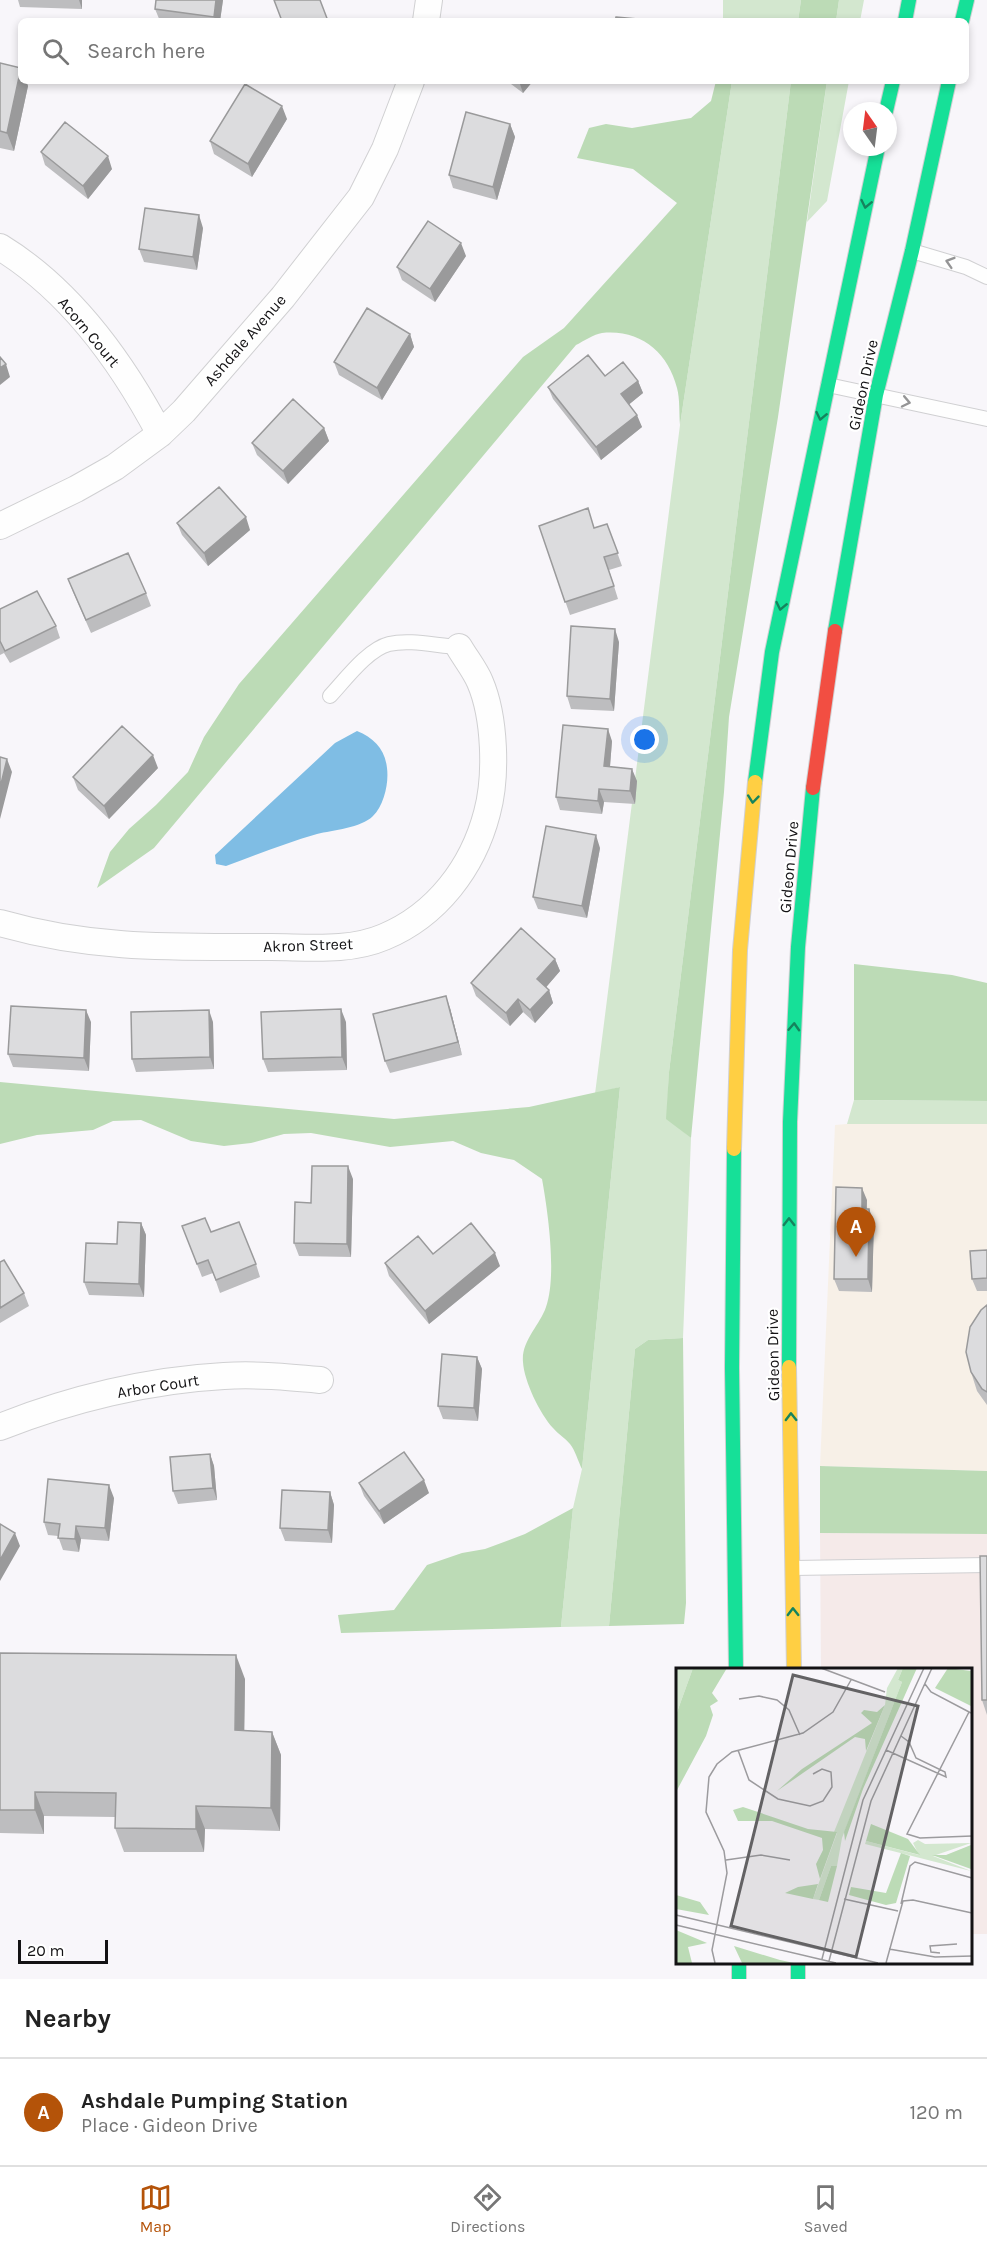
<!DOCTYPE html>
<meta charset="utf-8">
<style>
:root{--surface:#fff;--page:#f2f2f2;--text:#222;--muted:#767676;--line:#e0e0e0;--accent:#b45309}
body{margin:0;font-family:Karla,sans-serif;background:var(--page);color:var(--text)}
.compass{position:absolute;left:843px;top:102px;width:54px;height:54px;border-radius:50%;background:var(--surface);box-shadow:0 3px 9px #0003;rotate:346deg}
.scale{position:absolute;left:18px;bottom:15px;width:90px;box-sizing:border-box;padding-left:6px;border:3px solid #131214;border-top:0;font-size:16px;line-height:21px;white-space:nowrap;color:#131214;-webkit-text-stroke:4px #fff;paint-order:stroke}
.you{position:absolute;left:645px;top:740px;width:21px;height:21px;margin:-15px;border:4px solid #fff;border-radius:50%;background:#1a73e8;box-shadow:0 0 0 9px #1a73e833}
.badge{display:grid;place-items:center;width:39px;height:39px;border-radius:50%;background:var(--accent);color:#fff;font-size:20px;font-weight:700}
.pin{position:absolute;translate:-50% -50px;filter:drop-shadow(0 2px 3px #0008)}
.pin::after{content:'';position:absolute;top:32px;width:21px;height:18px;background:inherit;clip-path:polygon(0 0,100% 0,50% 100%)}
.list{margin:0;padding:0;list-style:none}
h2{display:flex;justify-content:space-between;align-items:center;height:78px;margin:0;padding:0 24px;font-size:26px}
h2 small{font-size:20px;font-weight:400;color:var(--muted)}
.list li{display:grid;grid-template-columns:39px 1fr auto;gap:18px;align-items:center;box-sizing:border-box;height:108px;padding:0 24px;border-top:2px solid var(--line)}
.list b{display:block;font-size:22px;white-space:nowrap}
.list p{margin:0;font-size:20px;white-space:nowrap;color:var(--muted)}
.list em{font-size:20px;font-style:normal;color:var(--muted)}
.icon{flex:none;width:33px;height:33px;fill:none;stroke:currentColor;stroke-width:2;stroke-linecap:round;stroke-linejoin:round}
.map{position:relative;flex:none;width:987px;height:1979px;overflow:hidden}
.search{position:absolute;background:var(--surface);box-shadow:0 3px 9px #0003;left:18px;right:18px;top:18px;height:66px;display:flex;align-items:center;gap:15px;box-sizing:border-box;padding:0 21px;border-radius:9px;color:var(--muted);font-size:22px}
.sheet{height:186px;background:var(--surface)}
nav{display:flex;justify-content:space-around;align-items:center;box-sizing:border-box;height:84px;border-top:2px solid var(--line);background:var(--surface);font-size:16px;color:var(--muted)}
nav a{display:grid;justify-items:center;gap:3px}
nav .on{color:var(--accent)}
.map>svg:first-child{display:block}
.commercial{fill:#f5eae9}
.industrial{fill:#f7f0e7}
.green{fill:#d3e7cf}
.forest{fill:#bcdbb6}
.water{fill:#7fbde4}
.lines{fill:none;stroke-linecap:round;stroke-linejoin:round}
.lane-casing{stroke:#d0d0d2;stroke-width:16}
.street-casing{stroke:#d0d0d2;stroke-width:28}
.fast-casing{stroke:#d0d0d2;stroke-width:16}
.slow-casing{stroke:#d0d0d2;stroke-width:16}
.jam-casing{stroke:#d0d0d2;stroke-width:16}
.lane{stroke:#fefefe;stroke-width:14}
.street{stroke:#fefefe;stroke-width:26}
.fast{stroke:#16e098;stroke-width:14}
.slow{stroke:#ffcf43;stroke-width:14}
.jam{stroke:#f24e42;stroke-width:14}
.wall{fill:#bdbdbf}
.shaded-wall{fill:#9a9a9b}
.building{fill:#dcdcde;stroke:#9a9a9b;stroke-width:1.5}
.oneway{stroke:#15835d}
.oneway2{stroke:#949495}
.labels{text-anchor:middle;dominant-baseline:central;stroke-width:4.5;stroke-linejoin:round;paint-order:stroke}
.street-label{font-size:16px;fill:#131214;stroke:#fff}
.inset-road{fill:none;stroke:#9c9b9e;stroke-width:1.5}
.view{fill:#636264;fill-opacity:0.15;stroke:#636264;stroke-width:3}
.inset-edge{fill:none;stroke:#131214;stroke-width:3}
</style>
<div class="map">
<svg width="987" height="1979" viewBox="0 0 987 1979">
<rect width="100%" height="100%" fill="#f8f6fa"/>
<path class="commercial" d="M820,1533L987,1534V1934H971L970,1670H821Z"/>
<path class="industrial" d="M847,1124H987V1471L820,1466L835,1125Z"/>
<path class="green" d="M723,0H801L798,21H723Z
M839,0H864L860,21H836Z
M732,81H791L669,1072L667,1118L691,1138L683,1338L648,1340L635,1349L609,1626L561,1627L573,1508L582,1469L620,1087L595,1094L680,425Z
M827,81H849L827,201L807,222Z
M854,1100L987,1101V1124H847Z"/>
<path class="forest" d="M801,0H839L836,21H798Z
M716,81H732L680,425C679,413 680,399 677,388C668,352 640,329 602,333C594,334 584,341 576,345L154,848L97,888L110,852L129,829L156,805L188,772L204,737L239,684L523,357L564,328L677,203L633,169L577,158L589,128L606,124L632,128L691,118L711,101Z
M791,81H827L778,417L729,717L724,792L691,1138L666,1119L669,1072Z
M854,964L952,975L987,983V1101L854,1100Z
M0,1082L394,1119L529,1107L620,1087L582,1469C578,1461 575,1450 570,1444C565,1438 558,1434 553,1428C540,1414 524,1381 523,1362C521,1341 540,1325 546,1307C557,1276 548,1212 542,1179L514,1160L481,1153L453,1141L390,1147L311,1133L284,1134L251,1143L224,1146L191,1141L141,1120L113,1121L93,1130L37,1135L0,1144Z
M683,1338L686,1603L684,1624L609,1626L635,1349L648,1340Z
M820,1466L987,1471V1534L820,1533Z
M573,1508L561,1627L341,1633L338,1615L394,1610L427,1565L462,1553L485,1549L525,1534Z"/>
<path class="water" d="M357,731C374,738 385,749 387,768C389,783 384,805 373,816C361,828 333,830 317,834C286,843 255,855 226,866L216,864L215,855L335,743Z"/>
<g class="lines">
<defs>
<path id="lane" d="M912,251L966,267L987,277
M828,385L987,419
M330,696C345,680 368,649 389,644C410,639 437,646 459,647
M793,1568L987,1565"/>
<path id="street" d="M426,21L429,0
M0,247C70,290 122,362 160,434
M0,526L76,489L115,467L160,434L184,411L283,297L361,197L385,149L411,81
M0,923C94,950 175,947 271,947C308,947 349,952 384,937C437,915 473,867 487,813C497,776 495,717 480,682C475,670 466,659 459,647
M0,1427C70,1399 149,1380 224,1376C256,1374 288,1377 320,1380"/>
<path id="fast" d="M905,21L909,0
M962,21L967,0
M886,111L893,81
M835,631L876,395L912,251L949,81
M755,782L772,652L878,147
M734,1149L732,1368L736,1670
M789,1367L790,1122L798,947L813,788
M739,1962V1979
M798,1962V1979"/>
<path id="slow" d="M734,1149L740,950L755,782
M789,1367L794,1670"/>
<path id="jam" d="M813,788L835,631"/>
</defs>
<use href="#lane" class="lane-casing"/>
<use href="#street" class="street-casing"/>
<use href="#fast" class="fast-casing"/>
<use href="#slow" class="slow-casing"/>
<use href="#jam" class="jam-casing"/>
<use href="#lane" class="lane"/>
<use href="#street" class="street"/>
<use href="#fast" class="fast"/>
<use href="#slow" class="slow"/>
<use href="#jam" class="jam"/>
</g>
<path class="wall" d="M18,0H82V9L20,7Z
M223,0L220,21H160L155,9Z
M0,63L21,81H26L28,86L14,151L0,148Z
M507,81H533L523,93Z
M287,119L252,177L214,154L210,141Z
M510,124L515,137L497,200L453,188L449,175Z
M41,152L112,169L88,199L45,165Z
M203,228L197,270L144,262L139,249Z
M466,256L435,302L402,280L397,267Z
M410,334L414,347L382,400L339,375L334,362Z
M605,376L638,381L643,393L629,404L642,427L601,460L553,399L548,387Z
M324,428L329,441L288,484L257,455L252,443Z
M177,523L250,530L208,566L182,535Z
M607,524L622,566L609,570L618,599L570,615L539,526L595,528Z
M68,579L146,593L151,606L91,633L73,592Z
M0,609L56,626L60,638L10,663L4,653L0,655Z
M619,642L614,711L571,709L567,696Z
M612,741L610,766L637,781L635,804L604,802L602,814L560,810L556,797Z
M158,768L109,819L78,790L73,777Z
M600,848L587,918L538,909L533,897Z
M555,959L560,971L546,987L549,990L553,1003L535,1023L523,1012L510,1026L476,996L471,983Z
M450,1008L462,1055L390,1073L385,1061Z
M91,1022L89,1071L13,1067L8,1054Z
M213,1022L214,1069L136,1072L132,1059Z
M346,1022L347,1070L268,1072L263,1059Z
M353,1179L351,1257L299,1256L294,1243L311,1203Z
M867,1200V1209L874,1221L872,1292L839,1291L834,1279Z
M141,1223L146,1235L144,1297L89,1295L84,1282L117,1244Z
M211,1232L256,1264L260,1277L220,1293L213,1273L202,1277L187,1239Z
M987,1250V1291H977L972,1279Z
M433,1254L500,1266L429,1324L389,1276L385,1263Z
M0,1262L24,1293L29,1306L0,1323Z
M987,1305V1405L977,1391L971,1372Z
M477,1357L482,1369L478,1421L443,1419L438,1406Z
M210,1454L214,1466L217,1500L178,1504L173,1491Z
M359,1483L429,1493L384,1524L364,1496Z
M330,1492L334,1505L332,1543L285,1541L280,1528Z
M114,1498L109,1541L81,1539L79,1552L63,1550L58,1536L48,1535L44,1522Z
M987,1556V1715L982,1700Z
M0,1653L245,1679L244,1730L272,1732L281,1755L280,1831L205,1829L204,1852H124L115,1828V1817L44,1816V1834L0,1833Z"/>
<path class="shaded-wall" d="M79,0H82V9Z
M216,0H223L220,21H216L214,17Z
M21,68V81H26L28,86L14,151L7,133Z
M519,81H533L523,93Z
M282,106L287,119L252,177L248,164Z
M510,124L515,137L497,200L493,187Z
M108,156L112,169L88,199L83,186Z
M199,215L203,228L197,270L193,257Z
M461,243L466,256L435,302L430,289Z
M410,334L414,347L382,400L377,388Z
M6,364L10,377L0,385V368Z
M638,381L643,393L626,407L621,394Z
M637,415L642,427L601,460L596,447Z
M324,428L329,441L288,484L283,471Z
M246,517L250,530L208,566L204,553Z
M615,629L619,642L614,711L610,699Z
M608,729L612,741L609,779L604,766Z
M153,755L158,768L109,819L104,806Z
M7,759L12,772L0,819V788Z
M632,769L637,781L635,804L630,791Z
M599,789L604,802L602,814L598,801Z
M596,835L600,848L587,918L582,906Z
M555,959L560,971L542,992L537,979Z
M549,990L553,1003L535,1023L530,1010Z
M446,996L450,1008L462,1055L458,1042Z
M518,999L523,1012L510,1026L506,1013Z
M341,1009L346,1022L347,1070L342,1057Z
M86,1010L91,1022L89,1071L84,1058Z
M209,1010L213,1022L214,1069L210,1057Z
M348,1166L353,1179L351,1257L347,1244Z
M862,1188L867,1200L866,1222L862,1209Z
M869,1209L874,1221L872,1292L868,1279Z
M141,1223L146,1235L144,1297L139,1284Z
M495,1253L500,1266L429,1324L425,1311Z
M477,1357L482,1369L478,1421L474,1408Z
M210,1454L214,1466L217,1500L213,1488Z
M424,1480L429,1493L384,1524L379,1511Z
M109,1485L114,1498L109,1541L105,1528Z
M330,1492L334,1505L332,1543L328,1530Z
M76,1526L81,1539L79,1552L75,1539Z
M15,1533L20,1546L0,1581V1560Z
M236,1655L245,1679L244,1754L235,1730Z
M272,1732L281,1755L280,1831L271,1808Z
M35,1792L44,1816V1834L35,1810Z
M196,1806L205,1829L204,1852L196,1829Z"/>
<path class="building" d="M156,0H216L214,17L155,9Z
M274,0H320L328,21H282Z
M616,17L660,21H615Z
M0,63L21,68L7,133L0,131Z
M245,84L282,106L248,164L210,141Z
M466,112L510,124L493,187L449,175Z
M65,122L108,156L83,186L41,152Z
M145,208L199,215L193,257L139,249Z
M428,221L461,243L430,289L397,267Z
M367,308L410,334L377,388L334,362Z
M588,355L605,376L623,362L638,381L621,394L637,415L596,447L548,387Z
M0,357L6,364L0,368Z
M293,399L324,428L283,471L252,443Z
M219,487L246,517L204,553L177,523Z
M588,508L594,528L607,524L618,553L604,557L614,586L565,602L539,526Z
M128,553L146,593L86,620L68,579Z
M37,591L56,626L5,651L0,641V609Z
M571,626L615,629L610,699L567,696Z
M563,725L608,729L604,766L632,769L630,791L599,789L598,801L556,797Z
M122,726L153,755L104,806L73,777Z
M0,757L7,759L0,788Z
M546,826L596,835L582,906L533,897Z
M521,928L555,959L537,979L549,990L530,1010L518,999L506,1013L471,983Z
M446,996L458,1042L385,1061L373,1014Z
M11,1006L86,1010L84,1058L8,1054Z
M341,1009L342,1057L263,1059L261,1012Z
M209,1010L210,1057L132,1059L131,1012Z
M312,1166H348L347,1244L294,1243L295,1202L311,1203Z
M836,1187L862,1188V1209H869L868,1279H834Z
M205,1218L211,1232L239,1222L256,1264L216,1280L208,1260L197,1264L182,1226Z
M118,1222L141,1223L139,1284L84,1282L86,1243L117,1244Z
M471,1223L495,1253L425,1311L385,1263L418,1236L433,1254Z
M987,1250V1278L972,1279L970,1251Z
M4,1260L24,1293L0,1308V1262Z
M987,1305V1392L982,1389L971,1372L966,1352L970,1327L981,1310Z
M442,1354L477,1357L474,1408L438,1406Z
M404,1452L424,1480L379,1511L359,1483Z
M210,1454L213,1488L173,1491L170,1457Z
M48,1479L109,1485L105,1528L76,1526L75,1539L58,1538L60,1524L44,1522Z
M282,1490L330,1492L328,1530L280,1528Z
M0,1524L15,1533L0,1560Z
M980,1556H987V1700H982Z
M0,1653L236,1655L235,1730L272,1732L271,1808L196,1806V1829L115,1828L116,1793L35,1792V1810H0Z"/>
<defs><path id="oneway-chevron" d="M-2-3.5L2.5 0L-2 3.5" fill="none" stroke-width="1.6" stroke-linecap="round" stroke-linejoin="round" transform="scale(1.5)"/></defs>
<g class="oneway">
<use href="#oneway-chevron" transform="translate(866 204) rotate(102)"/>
<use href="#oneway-chevron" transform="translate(821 416) rotate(102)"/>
<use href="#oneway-chevron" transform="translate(781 606) rotate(102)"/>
<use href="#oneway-chevron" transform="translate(753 799) rotate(96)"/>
<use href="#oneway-chevron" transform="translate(794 1027) rotate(-87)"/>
<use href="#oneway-chevron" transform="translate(789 1222) rotate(-90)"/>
<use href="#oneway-chevron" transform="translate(791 1417) rotate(-91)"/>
<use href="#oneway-chevron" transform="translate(793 1612) rotate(-91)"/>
</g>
<g class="oneway2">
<use href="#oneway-chevron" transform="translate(950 262) rotate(-163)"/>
<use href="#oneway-chevron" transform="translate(906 402) rotate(12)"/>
</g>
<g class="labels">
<g class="street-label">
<text transform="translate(89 332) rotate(50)">Acorn Court</text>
<text transform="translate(245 340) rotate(-49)">Ashdale Avenue</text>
<text transform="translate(863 385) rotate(-78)">Gideon Drive</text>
<text transform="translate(789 867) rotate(-85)">Gideon Drive</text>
<text transform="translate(308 945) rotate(-2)">Akron Street</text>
<text transform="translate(773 1355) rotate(-91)">Gideon Drive</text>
<text transform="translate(158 1386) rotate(-9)">Arbor Court</text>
</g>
</g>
<g transform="translate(676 1668)">
<rect width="296" height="296" fill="#f8f6fa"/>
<path d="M0,0H17L0,47ZM222,0H227L222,12L226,14L166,170L161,198H155L143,232L137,231L161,165L158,164L209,37L211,20ZM242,172L249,176L295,175L257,188L295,203L189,176L190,173L243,187L237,175Z" fill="#d3e7cf"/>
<path d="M17,0H51L36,25L42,33L34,38L37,47L30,68L0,124V47ZM227,0H241L187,121L169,173L168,164L226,14L222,12ZM272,0L295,3V38L259,20ZM209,37L190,83L189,71L179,69L101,123L126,101L196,55L185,45L188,42L201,44ZM67,139L132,161L161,164L144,211L140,196L147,182L146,170L96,153H62L57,142ZM195,156L232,171L244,187L190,173ZM295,177V201L256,187H270ZM225,185L234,188L220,235L210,237L173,227L175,219L210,225ZM155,198H161L152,234L143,232ZM142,216L137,231L109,225L122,219ZM0,227L24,234L33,247L0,241ZM0,262L31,275L12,279L16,295H0ZM58,278L104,292L118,295H66Z" fill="#bcdbb6"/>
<path class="inset-road" d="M145,0L209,24M249,16L255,24L295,45M63,31L83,28L101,32L113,42L124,67M293,44L231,166L244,170L296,168M62,82L73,112L102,131L134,138L147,133L156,119L155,104L146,101L137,106M210,82L270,109L269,104L240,90L233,74L225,68M50,192L85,187L114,192M168,231L222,243M225,236L234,198L239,194L296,210M0,247L202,295M0,257L160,295M213,281L259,289L296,288M264,285L255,284L254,278L281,276M146,291L187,132L248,0M153,293L195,133L256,0M39,295L36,282L51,205L48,183L30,144L33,109L41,96L56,84L127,65L157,44L175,12M210,295L227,233L237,232L296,245"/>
<path class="view" d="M117,7L242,38L180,289L55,258Z"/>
<rect width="296" height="296" class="inset-edge"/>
</g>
</svg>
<svg class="compass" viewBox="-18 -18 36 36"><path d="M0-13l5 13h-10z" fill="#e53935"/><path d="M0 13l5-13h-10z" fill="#767676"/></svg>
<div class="scale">20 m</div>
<div class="you"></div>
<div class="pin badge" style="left:856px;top:1257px">A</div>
<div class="search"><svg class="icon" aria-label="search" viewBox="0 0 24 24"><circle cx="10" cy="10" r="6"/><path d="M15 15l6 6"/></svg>Search here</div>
</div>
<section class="sheet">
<h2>Nearby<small></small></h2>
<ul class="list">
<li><span class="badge">A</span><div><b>Ashdale Pumping Station</b><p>Place · Gideon Drive</p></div><em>120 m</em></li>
</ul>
</section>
<nav>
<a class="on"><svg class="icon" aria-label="map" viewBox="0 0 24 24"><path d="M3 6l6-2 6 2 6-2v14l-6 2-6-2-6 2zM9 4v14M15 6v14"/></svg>Map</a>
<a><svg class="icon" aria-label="directions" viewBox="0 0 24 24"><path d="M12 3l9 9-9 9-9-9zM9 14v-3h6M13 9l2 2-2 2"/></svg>Directions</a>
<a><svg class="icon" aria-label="saved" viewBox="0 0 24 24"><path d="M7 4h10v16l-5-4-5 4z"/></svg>Saved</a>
</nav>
